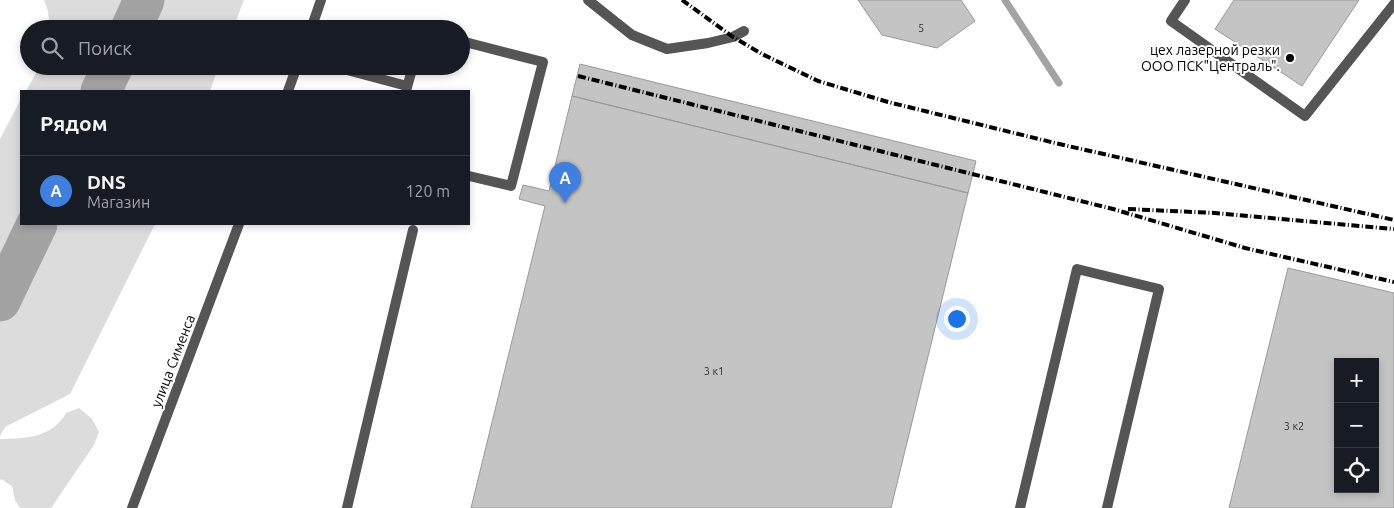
<!DOCTYPE html>
<html lang="ru">
<meta charset="utf-8">
<style>
:root{--surface:#171b24;--page:#242831;--text:#f1f3f6;--muted:#9ea1a6;--line:#363941;--accent:#1a73e8}
body{margin:0;font-family:Ubuntu,sans-serif;background:var(--page);color:var(--text)}
.controls{position:absolute;right:15px;bottom:15px;display:grid;overflow:hidden;border-radius:0px;box-shadow:0 2px 8px #0003}
.controls button{width:45px;height:45px;display:grid;place-items:center;padding:0;border:0;border-bottom:1px solid var(--line);background:var(--surface);color:var(--text);font:25px sans-serif}
.you{position:absolute;left:956px;top:318px;width:18px;height:18px;margin:-12px;border:4px solid #fff;border-radius:50%;background:#1a73e8;box-shadow:0 0 0 8px #1a73e833}
.badge{display:grid;place-items:center;width:32px;height:32px;border-radius:50%;background:var(--accent);color:#fff;font-size:16px;font-weight:700}
.pin{position:absolute;translate:-50% -41px;filter:drop-shadow(0 1px 2px #0008)}
.pin::after{content:'';position:absolute;top:26px;width:18px;height:15px;background:inherit;clip-path:polygon(0 0,100% 0,50% 100%)}
.list{margin:0;padding:0;list-style:none}
h2{display:flex;justify-content:space-between;align-items:center;height:65px;margin:0;padding:0 20px;font-size:21px}
h2 small{font-size:16px;font-weight:400;color:var(--muted)}
.list li{display:grid;grid-template-columns:32px 1fr auto;gap:15px;align-items:center;box-sizing:border-box;height:70px;padding:0 20px;border-top:1px solid var(--line)}
.list b{display:block;font-size:19px;white-space:nowrap}
.list p{margin:0;font-size:16px;white-space:nowrap;color:var(--muted)}
.list em{font-size:16px;font-style:normal;color:var(--muted)}
.icon{flex:none;width:28px;height:28px;fill:none;stroke:currentColor;stroke-width:2;stroke-linecap:round;stroke-linejoin:round}
.map{position:relative;flex:none;width:1394px;height:508px;overflow:hidden}
.search{position:absolute;background:var(--surface);box-shadow:0 2px 8px #0003;left:20px;top:20px;width:450px;height:55px;display:flex;align-items:center;gap:12px;box-sizing:border-box;padding:0 18px;border-radius:28px;color:var(--muted);font-size:19px}
.panel{position:absolute;background:var(--surface);box-shadow:0 2px 8px #0003;left:20px;top:90px;width:450px;height:135px;border-radius:0px}
.map>svg:first-child{display:block}
.green{fill:#dcdcdc}
.lines{fill:none;stroke-linecap:round;stroke-linejoin:round}
.stream{stroke:#a3a3a3;stroke-width:7}
.river{stroke:#a3a3a3;stroke-width:41}
.building{fill:#c4c4c4;stroke:#999;fill-rule:evenodd}
.lane{stroke:#555;stroke-width:10}
.street{stroke:#555;stroke-width:10}
.rail{stroke:#000;stroke-width:4;stroke-dasharray:8 2.5 1 2.5;stroke-linecap:butt}
.poi-dot{fill:#000;stroke:#fff;stroke-width:2}
.labels{text-anchor:middle;dominant-baseline:central;stroke-width:4;stroke-linejoin:round;paint-order:stroke}
.number-label{font-size:11px;fill:#313131}
.poi-label{font-size:14px;fill:#000;stroke:#fff;text-anchor:end}
.street-label{font-size:14px;fill:#000;stroke:#fff}
</style>
<div class="map">
<svg width="1394" height="508" viewBox="0 0 1394 508">
<rect width="100%" height="100%" fill="#fff"/>
<path class="green" d="M44,0H244L233,29H50L48,11Z
M40,66H219L210,91H26Z
M21,99V224H155L70,394L5,427L0,436V139Z
M79,408L92,419L99,432L94,445L51,508H20L15,500L12,486L1,479L0,481V439C26,439 53,437 66,413Z"/>
<g class="lines">
<path class="stream" d="M1005,0L1059,83"/>
<path class="river" d="M131,29L144,0
M101,91L113,66
M0,301L37,224"/>
</g>
<path class="building" d="M858,0H961L975,21L937,48L882,35Z
M1234,0H1359L1302,86L1215,29Z
M580,64L976,161L968,193L572,96Z
M572,96L968,193L891,508H471L545,206L519,199L523,185L549,191Z
M1288,268L1394,293V508H1229ZM1338,362H1375V489H1338Z"/>
<g class="lines">
<path class="lane" d="M588,0L632,35L667,49L708,43L733,37L744,31
M1185,0L1171,21L1305,116L1394,4
M461,41L543,62L511,186L469,176
M332,66L407,86
M406,91L413,66
M347,508L413,230
M1020,508L1077,269L1159,289L1107,508"/>
<path class="street" d="M311,29L321,0
M288,91L297,66
M132,508L239,224"/>
<path class="rail" d="M682,0L733,37L762,54L818,81L888,102L1055,143L1394,220
M578,76L1113,209L1245,248L1394,282
M1128,209L1215,213L1394,229"/>
</g>
<circle class="poi-dot" cx="1290" cy="58" r="5"/>
<g class="labels">
<g class="number-label">
<text x="921" y="28">5</text>
<text x="714" y="371">3 к1</text>
<text x="1294" y="426">3 к2</text>
</g>
<g class="poi-label">
<text x="1280" y="50">цех лазерной резки<tspan x="1280" dy="16">ООО ПСК"Централь".</tspan></text>
</g>
<g class="street-label">
<text transform="translate(173 361) rotate(-69)">улица Сименса</text>
</g>
</g>
</svg>
<div class="controls">
<button>+</button>
<button>−</button>
<button><svg class="icon" aria-label="locate" viewBox="0 0 24 24"><circle cx="12" cy="12" r="6"/><path d="M12 2v4M12 18v4M2 12h4M18 12h4"/></svg></button>
</div>
<div class="you"></div>
<div class="pin badge" style="left:565px;top:203px;background:#3f7fe0">A</div>
<div class="search"><svg class="icon" aria-label="search" viewBox="0 0 24 24"><circle cx="10" cy="10" r="6"/><path d="M15 15l6 6"/></svg>Поиск</div>
<section class="panel">
<h2>Рядом<small></small></h2>
<ul class="list">
<li><span class="badge" style="background:#3f7fe0">A</span><div><b>DNS</b><p>Магазин</p></div><em>120 m</em></li>
</ul>
</section>
</div>
